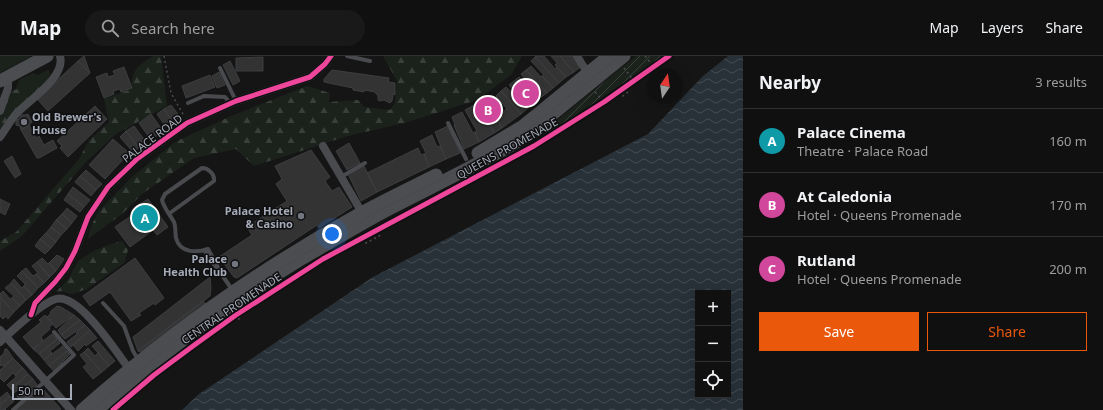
<!DOCTYPE html>
<meta charset="utf-8">
<style>
:root{--surface:#101010;--page:#191919;--text:#f1f3f6;--muted:#9c9d9f;--line:#303030;--accent:#ea580c}
body{margin:0;font-family:"Noto Sans",sans-serif;background:var(--page);color:var(--text)}
.controls{position:absolute;right:12px;bottom:12px;display:grid;overflow:hidden;border-radius:0px;box-shadow:0 4px 16px #0002}
.controls button{width:36px;height:36px;display:grid;place-items:center;padding:0;border:0;border-bottom:1px solid var(--line);background:var(--surface);color:var(--text);font:20px sans-serif}
.compass{position:absolute;left:647px;top:12px;width:36px;height:36px;border-radius:50%;background:var(--surface);box-shadow:0 4px 16px #0002;rotate:13deg}
.scale{position:absolute;left:12px;bottom:10px;width:60px;box-sizing:border-box;padding-left:4px;border:2px solid #a5abb7;border-top:0;font-size:11px;line-height:14px;white-space:nowrap;color:#a5abb7;-webkit-text-stroke:3px #0f0f11;paint-order:stroke}
.you{position:absolute;left:332px;top:178px;width:14px;height:14px;margin:-10px;border:3px solid #fff;border-radius:50%;background:#1a73e8;box-shadow:0 0 0 6px #1a73e833}
.badge{display:grid;place-items:center;width:26px;height:26px;border-radius:50%;background:var(--accent);color:#fff;font-size:13px;font-weight:700}
.pin{position:absolute;translate:-50% -50%;border:2px solid #fff;box-shadow:0 1px 4px #0006}
.list{margin:0;padding:0;list-style:none}
h2{display:flex;justify-content:space-between;align-items:center;height:52px;margin:0;padding:0 16px;font-size:17px}
h2 small{font-size:13px;font-weight:400;color:var(--muted)}
.list li{display:grid;grid-template-columns:26px 1fr auto;gap:12px;align-items:center;box-sizing:border-box;height:64px;padding:0 16px;border-top:1px solid var(--line)}
.list b{display:block;font-size:15px;white-space:nowrap}
.list p{margin:0;font-size:13px;white-space:nowrap;color:var(--muted)}
.list em{font-size:13px;font-style:normal;color:var(--muted)}
.actions{display:flex;gap:8px;padding:12px 16px}
.actions a{flex:1;padding:9px 0;border:1px solid var(--accent);border-radius:0px;text-align:center;font-size:14px;color:var(--accent)}
.actions .main{background:var(--accent);color:#fff}
.icon{flex:none;width:22px;height:22px;fill:none;stroke:currentColor;stroke-width:2;stroke-linecap:round;stroke-linejoin:round}
.map{position:relative;flex:none;width:743px;height:354px;overflow:hidden}
header{display:flex;align-items:center;gap:24px;box-sizing:border-box;height:56px;padding:0 20px;background:var(--surface);border-bottom:1px solid var(--line)}
header strong{font-size:19px}
nav{display:flex;gap:22px;margin-inline-start:auto;font-size:14px}
.search{width:280px;height:36px;background:var(--page);display:flex;align-items:center;gap:10px;box-sizing:border-box;padding:0 14px;border-radius:22px;color:var(--muted);font-size:15px}
main{display:flex}
aside{flex:1;background:var(--surface)}
.map>svg:first-child{display:block}
.green{fill:#1b221c}
.forest{fill:url(#forest-firs)}
.garden{fill:url(#garden-furrows)}
.water{fill:url(#water-waves);fill-rule:evenodd}
.building{fill:#333334;stroke:#3d3e41}
.lines{fill:none;stroke-linecap:round;stroke-linejoin:round}
.path{stroke:#4b4c50;stroke-width:1.5;stroke-dasharray:2 3;stroke-linecap:butt}
.service{stroke:#494a4e;stroke-width:4}
.minor{stroke:#494a4e;stroke-width:8}
.primary{stroke:#4b4d50;stroke-width:13}
.tram{stroke:#494a4d;stroke-width:1}
.cycleway-casing{stroke:#0f0f11;stroke-width:8}
.cycleway{stroke:#ed469a;stroke-width:5}
.poi-dot{fill:#73767e;stroke:#0f0f11;stroke-width:1.5}
.labels{text-anchor:middle;dominant-baseline:central;stroke-width:3;stroke-linejoin:round;paint-order:stroke}
.poi-label{font-size:11px;font-weight:bold;fill:#a5abb7;stroke:#0f0f11;text-anchor:end}
.street-label{font-size:11px;fill:#a5abb7;stroke:#0f0f11}
</style>
<header>
<strong>Map</strong>
<div class="search"><svg class="icon" aria-label="search" viewBox="0 0 24 24"><circle cx="10" cy="10" r="6"/><path d="M15 15l6 6"/></svg>Search here</div>
<nav><a>Map</a><a>Layers</a><a>Share</a></nav>
</header>
<main>
<div class="map">
<svg width="743" height="354" viewBox="0 0 743 354">
<defs>
<pattern id="forest-firs" width="22" height="20" patternUnits="userSpaceOnUse"><rect width="22" height="20" fill="#1b221c"/><path d="M5 1l3.5 6h-7zM16 11l3.5 6h-7z" fill="#393f3b"/></pattern>
<pattern id="garden-furrows" width="10" height="10" patternUnits="userSpaceOnUse"><rect width="10" height="10" fill="#1b221c"/><path d="M-1 1l2-2M0 10L10 0M9 11l2-2" fill="none" stroke="#393f3b"/></pattern>
<pattern id="water-waves" width="16" height="10" patternUnits="userSpaceOnUse"><rect width="16" height="10" fill="#283138"/><path d="M0 5q4-4 8 0t8 0" fill="none" stroke="#444c53"/></pattern>
</defs>
<rect width="100%" height="100%" fill="#151515"/>
<path class="green" d="M0,0H30V1L0,17Z
M33,17L38,19C32,27 25,32 15,34L19,24Z"/>
<path class="forest" d="M153,0H161L167,50L116,78L86,106L22,180L0,195V185L16,176L79,103L89,84L109,66L104,43L132,33C130,15 139,9 153,0Z
M383,0H522L511,19L477,44L408,66L348,80L254,110L236,93L194,102L142,138L122,158L88,183L91,170L98,156L132,121L175,86L229,61L307,30L330,37L329,46L358,44L364,51L390,54L395,47L397,25Z
M49,13L50,18L46,26L0,79V38L21,32L34,24L38,19Z
M122,185L128,194L124,207L87,233L72,238L62,235L55,236L67,225L78,205L92,196L108,189Z"/>
<path class="garden" d="M636,0H663L576,59L547,77L544,75Z"/>
<path class="water" d="M728,0H743V354H182L199,338L373,221L648,78L702,21ZM698,237H728V339H698Z"/>
<path class="building" d="M84,0L90,17L78,5Z
M535,0H544L555,13L557,11L566,21L559,27Z
M551,0H560L574,16L566,21L555,9L557,7Z
M560,0H575L580,9L579,12L574,16Z
M263,1V15H236V2Z
M535,1L559,27L553,32L542,20L544,19L531,5Z
M78,5L90,17L48,55L37,43Z
M230,5L240,25L233,29L223,9Z
M531,10L541,21L542,20L553,32L547,37L526,14Z
M124,11L132,32L121,36L120,33L113,35L114,38L104,42L96,21L107,17L108,21L115,19L113,15Z
M332,14L389,22L388,26L395,27V39L393,38L392,45L390,47L384,44L379,45L378,43V39H377L375,36L364,34V36L353,34V32L324,26V23Z
M526,14L547,37L540,42L521,18Z
M219,16L225,29L217,32L212,20Z
M210,19L215,31L186,42L182,30Z
M519,21L540,42L528,52L509,29Z
M506,31L528,52L521,58L501,35Z
M501,35L521,58L502,72L486,42L490,40L504,55L507,53L496,40Z
M486,42L502,72L494,77L480,45Z
M476,48L494,77L479,86L475,76L477,75L465,54Z
M171,49L180,61L173,66L164,53Z
M95,50L107,63L68,101L60,92L62,90L57,85Z
M164,53L173,66L166,71L157,58Z
M462,56L473,77L475,76L479,86L464,93L454,69H455L452,61Z
M28,58L32,66L30,67V68L21,74L20,70L16,69V64L19,63L21,59H25Z
M151,58L163,75L151,84L139,67Z
M29,69L36,82L39,80L44,89L53,84L57,92L39,102H37L21,74Z
M134,70L146,86L139,92L126,75Z
M448,70L460,97L446,103L435,76Z
M126,75L139,92L133,96L120,81Z
M432,79L437,91L440,90L446,103L429,111L424,98L426,97L420,85Z
M113,83L129,97L105,123L89,109Z
M349,87L360,107L347,114L336,95Z
M418,92L421,99L424,98L429,111L377,136L367,117Z
M311,94L330,121L325,125L332,135L339,131L352,151L319,172L317,169L237,222L234,221L219,201L252,179L247,171L287,145L276,128L282,123L275,110Z
M12,100L21,118L15,122L4,105Z
M364,110L377,136L361,145L348,118Z
M86,114L102,128L96,134L80,120Z
M80,120L96,134L91,140L75,126Z
M73,131L90,144L84,151L68,138Z
M68,138L84,151L80,156L64,144Z
M0,143L10,148L5,159L0,156Z
M148,143L168,171L157,179L153,174L130,191L115,171L141,153L139,149Z
M67,152L77,160L72,167L62,158Z
M62,158L72,167L67,173L56,164Z
M56,164L67,173L61,179L51,171Z
M51,171L61,179L56,186L46,177Z
M46,177L56,186L51,192L40,183Z
M40,183L51,192L45,198L35,190Z
M57,199L64,203L56,215L49,207Z
M42,202L48,208L49,207L56,215L50,221L37,206Z
M135,202L164,242L155,249L154,247L139,257L141,259L131,265L110,236L90,250L83,240Z
M37,206L50,221L44,227L36,218L38,217L32,210Z
M26,212L33,220L36,218L44,227L38,232L22,215Z
M22,215L38,232L32,239L24,230L25,228L17,220Z
M210,221L211,232L210,240L138,295L133,281Z
M14,223L22,232L24,230L32,239L26,244L11,227Z
M11,227L26,244L20,250L12,242L14,240L5,232Z
M3,235L10,243L12,242L20,250L14,256L0,241V238Z
M0,241L14,256L8,263L6,260L3,263L0,260Z
M203,245L206,248L142,296L138,295Z
M57,250L61,251L74,259L56,272L47,261L51,257L50,256Z
M45,259L53,268L49,271L50,273L41,281L43,284L33,293L23,281L41,266L39,264Z
M74,259L80,264L61,279L58,274Z
M80,264L85,269L65,283L61,279Z
M85,269L90,274L71,291L67,286L77,278L76,277Z
M90,274L97,282L86,290L85,288L78,295L73,289Z
M52,278L57,283L39,298L33,293Z
M57,283L60,287L50,295L52,297L44,304L39,298Z
M98,285L115,305L109,310L92,290Z
M63,290L67,295L49,310L44,304Z
M88,292L95,300L98,297L109,310L102,316L84,296Z
M5,293H7L13,302L4,311L2,309L0,310V301L4,297Z
M67,295L70,298L61,307L62,308L54,315L49,310Z
M84,296L102,316L93,323L83,311L87,308L80,299Z
M13,302L23,312L15,319L13,317L4,326L0,322V314Z
M23,312L28,318L11,333L7,329L16,321L15,319Z
M28,318L33,323L14,337L11,333Z
M33,323L37,329L20,344L17,340L27,332L25,330Z
M42,332L61,353L59,354H16Z
M7,336L10,340L0,349V342Z
M10,340L14,345L5,353L6,354H0V349Z"/>
<g class="lines">
<path class="path" d="M164,0L171,37L184,60
M645,0L654,11
M624,12L634,25
M595,36L604,46
M619,36L623,40L628,36
M363,182L366,187L381,179
M235,258L239,263L241,262"/>
<path class="service" d="M347,0L370,5
M220,12L236,45
M188,47L204,40L225,41L230,47
M448,67L466,103
M341,121L365,107
M170,157L214,125C215,118 208,112 202,112L165,138L162,144C164,152 170,159 174,166C176,171 175,177 176,182C180,197 196,197 208,193L221,217
M204,194L216,211
M220,216L233,235
M103,247L124,270L133,295L139,305
M13,354L74,299L54,276"/>
<path class="minor" d="M577,0L583,10L592,20
M0,55L8,32V21
M0,81C5,74 10,65 16,58C29,44 66,21 60,0
M323,90L364,160
M31,259L35,247L55,226L66,212L75,195L88,161L108,131L137,103L187,67L236,45L310,21L325,8L331,0
M0,274L71,354
M0,286C12,275 41,247 56,243C80,237 119,300 132,317"/>
<path class="primary" d="M0,25L47,0
M478,97L523,70L609,0
M82,354C168,278 263,211 363,156C387,143 412,131 436,119
M97,354C160,300 227,248 298,205C327,188 357,170 387,154C430,132 473,111 515,87L528,78L624,0"/>
<path class="tram" d="M92,354C176,281 268,216 366,162C415,135 466,112 513,84L526,75L620,0"/>
<defs>
<path id="cycleway" d="M31,259L35,247L55,226L66,212L75,195L88,161L108,131L137,103L187,67L236,45L310,21L325,8L331,0
M113,354L154,319L193,290L236,259L323,203L534,90L604,46L669,0"/>
</defs>
<use href="#cycleway" class="cycleway-casing"/>
<use href="#cycleway" class="cycleway"/>
</g>
<g class="poi-dot">
<circle cx="24" cy="66" r="4"/>
<circle cx="301" cy="160" r="4"/>
<circle cx="235" cy="208" r="4"/>
</g>
<g class="labels">
<g class="poi-label">
<text x="32" y="60" text-anchor="start">Old Brewer's<tspan x="32" dy="13">House</tspan></text>
<text x="293" y="154">Palace Hotel<tspan x="293" dy="13">&amp; Casino</tspan></text>
<text x="227" y="202">Palace<tspan x="227" dy="13">Health Club</tspan></text>
</g>
<g class="street-label">
<text transform="translate(152 82) rotate(-37)">PALACE ROAD</text>
<text transform="translate(507 92) rotate(-29)">QUEENS PROMENADE</text>
<text transform="translate(231 252) rotate(-34)">CENTRAL PROMENADE</text>
</g>
</g>
</svg>
<div class="controls">
<button>+</button>
<button>−</button>
<button><svg class="icon" aria-label="locate" viewBox="0 0 24 24"><circle cx="12" cy="12" r="6"/><path d="M12 2v4M12 18v4M2 12h4M18 12h4"/></svg></button>
</div>
<svg class="compass" viewBox="-18 -18 36 36"><path d="M0-13l5 13h-10z" fill="#e53935"/><path d="M0 13l5-13h-10z" fill="#9c9d9f"/></svg>
<div class="scale">50 m</div>
<div class="you"></div>
<div class="pin badge" style="left:145px;top:162px;background:#0f9aa8">A</div>
<div class="pin badge" style="left:488px;top:54px;background:#d1479c">B</div>
<div class="pin badge" style="left:526px;top:37px;background:#d1479c">C</div>
</div>
<aside>
<h2>Nearby<small>3 results</small></h2>
<ul class="list">
<li><span class="badge" style="background:#0f9aa8">A</span><div><b>Palace Cinema</b><p>Theatre · Palace Road</p></div><em>160 m</em></li>
<li><span class="badge" style="background:#d1479c">B</span><div><b>At Caledonia</b><p>Hotel · Queens Promenade</p></div><em>170 m</em></li>
<li><span class="badge" style="background:#d1479c">C</span><div><b>Rutland</b><p>Hotel · Queens Promenade</p></div><em>200 m</em></li>
</ul>
<div class="actions"><a class="main">Save</a><a>Share</a></div>
</aside>
</main>
